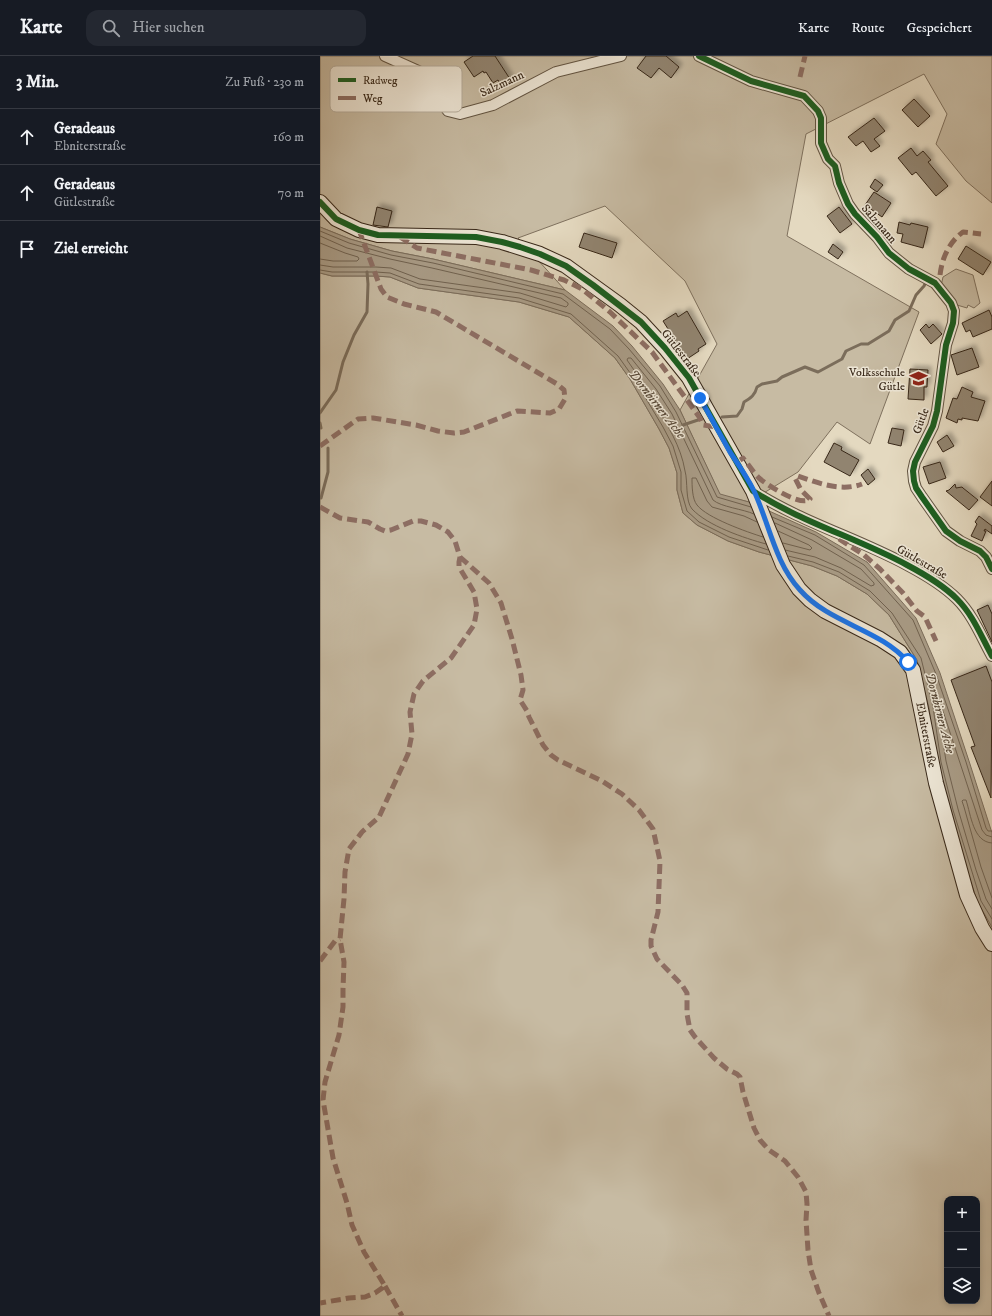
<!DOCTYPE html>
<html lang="de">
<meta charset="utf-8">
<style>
:root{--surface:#171b24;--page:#242831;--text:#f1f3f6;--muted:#9ea1a6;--line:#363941}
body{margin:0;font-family:"IM FELL DW Pica",serif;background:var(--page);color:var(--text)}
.controls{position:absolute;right:12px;bottom:12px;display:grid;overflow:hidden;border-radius:8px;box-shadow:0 2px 6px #0003}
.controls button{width:36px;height:36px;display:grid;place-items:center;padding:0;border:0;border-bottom:1px solid var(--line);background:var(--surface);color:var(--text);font:20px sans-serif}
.stop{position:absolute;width:12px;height:12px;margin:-9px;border:3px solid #1a73e8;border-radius:50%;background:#fff}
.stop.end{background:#1a73e8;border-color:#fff;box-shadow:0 1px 4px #0008}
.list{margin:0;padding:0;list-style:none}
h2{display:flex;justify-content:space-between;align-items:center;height:52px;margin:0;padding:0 16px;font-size:17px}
h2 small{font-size:13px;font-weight:400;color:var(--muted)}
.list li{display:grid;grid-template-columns:26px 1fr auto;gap:12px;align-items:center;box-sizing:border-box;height:56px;padding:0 16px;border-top:1px solid var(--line)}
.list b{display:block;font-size:15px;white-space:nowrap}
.list p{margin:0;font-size:13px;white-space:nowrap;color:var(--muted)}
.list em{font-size:13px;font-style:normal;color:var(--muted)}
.icon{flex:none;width:22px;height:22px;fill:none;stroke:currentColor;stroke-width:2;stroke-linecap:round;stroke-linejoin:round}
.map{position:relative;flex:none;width:672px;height:1260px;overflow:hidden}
header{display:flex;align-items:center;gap:24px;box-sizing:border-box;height:56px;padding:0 20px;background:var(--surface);border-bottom:1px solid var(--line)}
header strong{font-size:19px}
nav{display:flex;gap:22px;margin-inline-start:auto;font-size:14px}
.search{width:280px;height:36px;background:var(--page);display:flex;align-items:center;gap:10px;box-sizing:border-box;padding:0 14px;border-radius:12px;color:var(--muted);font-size:15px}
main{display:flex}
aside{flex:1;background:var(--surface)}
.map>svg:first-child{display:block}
.green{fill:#c7bba3;stroke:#7f715e;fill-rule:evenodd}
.water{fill:#a99c87;stroke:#7b6d5b}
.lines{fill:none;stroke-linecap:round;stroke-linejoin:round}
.shore{stroke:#706250;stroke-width:1}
.stream{stroke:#7b6d5b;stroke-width:3}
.building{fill:#91846f;stroke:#372718;filter:url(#shadow)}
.street-casing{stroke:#625442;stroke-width:12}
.secondary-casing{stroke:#372718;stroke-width:16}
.street{stroke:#ede6d6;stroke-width:10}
.secondary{stroke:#ede6d6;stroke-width:14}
.quiet{stroke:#8d6e63;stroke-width:5;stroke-dasharray:10 5;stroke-linecap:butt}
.cycleway-casing{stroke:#ede6d6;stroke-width:8}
.cycleway{stroke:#1b5e20;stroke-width:6}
.route{stroke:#1a73e8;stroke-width:5}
.labels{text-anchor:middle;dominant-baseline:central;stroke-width:3;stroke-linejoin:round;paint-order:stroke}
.street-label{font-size:12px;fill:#372718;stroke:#ede6d6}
.poi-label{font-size:12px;fill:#372718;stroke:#ede6d6;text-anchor:end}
.water-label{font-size:13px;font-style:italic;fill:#594a39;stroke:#ede6d6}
.key{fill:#ede6d6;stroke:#b6ad9d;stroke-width:1}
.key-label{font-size:11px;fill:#372718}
</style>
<header>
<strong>Karte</strong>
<div class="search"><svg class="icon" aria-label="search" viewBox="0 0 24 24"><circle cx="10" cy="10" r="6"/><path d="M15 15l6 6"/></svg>Hier suchen</div>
<nav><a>Karte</a><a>Route</a><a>Gespeichert</a></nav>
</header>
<main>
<aside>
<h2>3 Min.<small>Zu Fuß · 230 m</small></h2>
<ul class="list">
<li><svg class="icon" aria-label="ahead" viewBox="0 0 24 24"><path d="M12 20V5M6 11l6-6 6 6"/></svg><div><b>Geradeaus</b><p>Ebniterstraße</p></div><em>160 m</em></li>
<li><svg class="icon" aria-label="ahead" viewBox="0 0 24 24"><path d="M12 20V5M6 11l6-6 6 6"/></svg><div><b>Geradeaus</b><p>Gütlestraße</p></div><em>70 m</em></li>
<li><svg class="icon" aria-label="arrive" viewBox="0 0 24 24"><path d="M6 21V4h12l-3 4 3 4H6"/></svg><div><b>Ziel erreicht</b></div></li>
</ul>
</aside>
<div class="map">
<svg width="672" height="1260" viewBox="0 0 672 1260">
<defs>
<filter id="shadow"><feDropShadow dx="3.5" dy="-3.5" stdDeviation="2" flood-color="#0004"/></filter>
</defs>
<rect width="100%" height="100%" fill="#e4d9c0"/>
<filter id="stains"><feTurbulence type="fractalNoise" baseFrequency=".005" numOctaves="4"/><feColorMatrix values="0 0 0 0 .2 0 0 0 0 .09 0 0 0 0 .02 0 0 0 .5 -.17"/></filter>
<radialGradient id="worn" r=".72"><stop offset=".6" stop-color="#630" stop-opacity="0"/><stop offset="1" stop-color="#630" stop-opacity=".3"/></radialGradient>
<path class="green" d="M0,0H672V147L646,125L616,88L627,58L604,18L486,78L467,180L599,256L550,388L517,366L478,416L429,446L400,439L360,354L397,288L365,225L285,150L198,182L245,234L113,203L72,195L30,183L0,171Z
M636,213L653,219L660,247L654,252L648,249L647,252L637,249L621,230L623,221Z
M0,217L12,220H56L70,221L98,232L199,246L249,261L295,302L310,323L339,373L349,392L357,417V434L363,457L377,469L408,485L439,496L492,510L517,520L547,538L569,559L597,604L609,652L617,707L658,847L672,871V1260H0ZM627,1143H657V1245H627Z"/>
<path class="water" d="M0,171L30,183L72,195L113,203L245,234L293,270L312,290L343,328L360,354L400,438L429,446L496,476L547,506L596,562L620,617L649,705L672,777V871L658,847L647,815L617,707L609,652L597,604L569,559L547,538L517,520L492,510L439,496L408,485L377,469L363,457L357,434V417L349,392L339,373L310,323L295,302L249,261L199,246L98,232L70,221L56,220H12L0,217Z"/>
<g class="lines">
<path class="shore" d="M0,175L29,187L71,199L113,207L243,238L290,273L309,293L340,330L356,356L397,441L431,451
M0,180L27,192L70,203L112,212L241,242L248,247V249L246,251L200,237L100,223L71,212L56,211H13L0,209
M0,187L25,197L38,201L39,203L37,205H13L0,203
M0,214L12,216H56L70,217L99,228L199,242L251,258L298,300L313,321L343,371L353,390L361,416V434L367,455L379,466L409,481L448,494
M434,458C423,453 401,451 393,444L352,358L336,333L311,302H308L307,304C318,319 326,333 335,348C347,369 361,390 365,415C368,425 365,445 372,453C388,470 424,482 446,488
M452,461L495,479L544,509L593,564L616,618L646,706L666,772L668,775H672
M437,466L424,460L392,451L387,445L376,422H372C372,429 372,443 377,449C387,462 427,476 443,481
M455,467L492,484L541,513L554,527V529L551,530L521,512L495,501L465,494
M458,475L489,489L492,492L490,494L463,487
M468,500L493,506L519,516L550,535L572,557L601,602L613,651L621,706L633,754L661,845L672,863
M672,781L666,779L662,774L622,652L619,651L618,653L626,705L638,753L656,814L666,843L672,853
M672,787C653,786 651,759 646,744H643L642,745L644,751L661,811L672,842"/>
<path class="stream" d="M0,357L16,334L23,306L34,279L47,256L48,228L47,216
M402,361L417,360L422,353L424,346C431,342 435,339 437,331L442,328L457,325L462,321L485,311L498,316L522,303L526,295L541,288H548L569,275L575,264L589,255L596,239L604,230L606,226
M0,367L1,372
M363,369L384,362
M1,442L8,416V392"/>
</g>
<path class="building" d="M153,0H175L190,23L181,29L178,24L173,27L166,16L164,17L163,15L154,21L144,6Z
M326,0H346L359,11L351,22L339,12L331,22L317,12Z
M594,43L610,60L598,71L582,54Z
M554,62L565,75L554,83L560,90L551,96L543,85L536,90L528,81Z
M591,92L597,100L603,95L611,104L608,106L628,130L616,140L596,116L592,119L578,102Z
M555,123L563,129L557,136L550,131Z
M554,136L571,147L562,161L545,149Z
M57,151L72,155L68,171L53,169Z
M519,151L532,168L520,177L507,160Z
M579,166L590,169L591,167L608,171L603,192L581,186L583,178L577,177Z
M264,177L297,187L292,202L259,191Z
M513,188L523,196L518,203L508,196Z
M646,190L671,206L663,219L638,203Z
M669,254L672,261V273L653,281L650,274L646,276L642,267Z
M367,255L386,288L378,293L379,295L367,303L343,265L356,257L358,261Z
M606,268L609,272L613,268L622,278L611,288L600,274Z
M652,292L659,311L637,319L631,299Z
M590,313L608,314L607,331H604V344L588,343Z
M642,331L653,336L651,341L665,345L658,365L642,362V364L638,363L637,367L626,362L633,342L637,343Z
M572,372L584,374L581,390L568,387Z
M627,379L634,390L623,396L617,386Z
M514,387L522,391L521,394L539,404L530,420L504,406Z
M620,406L626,422L609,428L603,411Z
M548,413L555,423L548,429L541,419Z
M672,425V450L660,441Z
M635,428L636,432L642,431L643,432L658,444L649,454L626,435L629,434Z
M659,460L672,470V478L665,473L664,475H666L662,485L651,480L657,468L655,466Z
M668,549L672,558V586L657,554Z
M666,610L672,626L671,742L651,691L655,690L631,624Z"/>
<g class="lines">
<defs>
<path id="street" d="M65,0L105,18L116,38L128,55L140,58L173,49L236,16L301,0
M379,0L431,25L484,40L498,55L501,62V87L508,103L515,110L519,127L528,148L535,158L557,181L569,197L589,213L615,227L631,247L634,255L633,267L626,289L617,355L613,370L595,406L593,415L594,425L596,432L602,441L626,475L640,485L660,495L666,501L672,513
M433,435C481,466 537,482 587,509C604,518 623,529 637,543C653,559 661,580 672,600"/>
<path id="secondary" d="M0,146L16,163L39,174L58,179L156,181L182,186L220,198L246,210L300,249L321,266L345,292L369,322L433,435L463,509L479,533L490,544L505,555L560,583L580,596L593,614L616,727L647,839L662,872L672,888"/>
</defs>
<use href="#street" class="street-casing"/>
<use href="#secondary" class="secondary-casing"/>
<use href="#street" class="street"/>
<use href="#secondary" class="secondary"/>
<path class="quiet" d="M480,21L485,0
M80,181L97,192L211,214L244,224L262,233L290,256L332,296L380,362L383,369L396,371
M620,219C622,202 629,186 643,176L661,178
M0,390L38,363L53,362L96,369L118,375L134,377L144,376L197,355L230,357L239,353L245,343L244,334L237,328L116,256L84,248L67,241L61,233L39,174
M417,406L423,402C428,408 433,416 439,422C447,429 481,451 490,443L481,434L475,422L478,420C498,427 521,436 542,428
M0,451L20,462L48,466L60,473L65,475L71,474L93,465H101L116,469L128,476L135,485L140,501L139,506V511L154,536L157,553L154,569L131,602L103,625L94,638L90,656L92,678L88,698L59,761L42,776L29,793L25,816L24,843L20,883L24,906L23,933V951L19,979L5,1026L3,1044L13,1102L27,1147L32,1169L44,1196L65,1230L55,1237L45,1241L29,1242L0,1247
M519,483L544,499L560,513L583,537L597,555L605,561L616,585
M140,501L169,527L181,547L192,583L201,619L203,634L200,644L207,655L209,661L223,689L231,699L238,704L282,725L302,738L319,754L333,773L340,805L338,856L331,884V890L337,903L362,929L367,937V958L370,974L375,981L394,1002L407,1013L417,1018L420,1021L423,1036L434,1072L440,1084L449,1094L465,1105L478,1121L486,1136L487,1148L486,1164L488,1194L491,1214L499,1237L509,1260
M0,905L15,885L20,883
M65,1230L82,1260"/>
<defs>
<path id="cycleway" d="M379,0L431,25L484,40L498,55L501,62V87L508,103L515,110L519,127L528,148L535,158L557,181L569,197L589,213L615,227L631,247L634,255L633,267L626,289L617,355L613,370L595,406L593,415L594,425L596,432L602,441L626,475L640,485L660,495L666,501L672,513
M0,146L16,163L39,174L58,179L156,181L182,186L200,191L220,198L246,210L273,229L321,266L345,292L369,322L433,435C481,466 537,482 587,509C604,518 623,529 637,543C653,559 661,580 672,600"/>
</defs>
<use href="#cycleway" class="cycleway-casing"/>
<use href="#cycleway" class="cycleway"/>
</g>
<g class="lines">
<path class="route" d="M380,342C390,360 400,378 410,396C418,408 427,421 434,435C449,467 455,507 480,534C510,568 560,573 588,606"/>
</g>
<defs>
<symbol id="school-bare" viewBox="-9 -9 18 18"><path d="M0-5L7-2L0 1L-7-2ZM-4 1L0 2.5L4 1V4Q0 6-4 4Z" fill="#8f2418" stroke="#ede6d6" stroke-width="2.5" paint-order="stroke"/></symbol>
</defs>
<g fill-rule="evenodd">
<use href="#school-bare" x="586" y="310" width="25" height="25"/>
</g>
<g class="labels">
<g class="street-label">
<text transform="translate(182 28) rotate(-25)">Salzmann</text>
<text transform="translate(559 168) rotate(49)">Salzmann</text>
<text transform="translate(361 297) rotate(52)">Gütlestraße</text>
<text transform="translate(601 365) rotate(-70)">Gütle</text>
<text transform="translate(602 506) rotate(30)">Gütlestraße</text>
<text transform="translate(606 679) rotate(79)">Ebniterstraße</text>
</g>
<g class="poi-label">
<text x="585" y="316">Volksschule<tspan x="585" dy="14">Gütle</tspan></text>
</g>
<g class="water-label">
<text transform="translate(337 348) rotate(52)">Dornbirner Ache</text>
<text transform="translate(620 657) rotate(75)">Dornbirner Ache</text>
</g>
</g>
<rect x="10" y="10" width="132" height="46" rx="6" class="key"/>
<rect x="18" y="22" width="18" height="4" fill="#1b5e20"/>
<rect x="18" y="40" width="18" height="4" fill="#8d6e63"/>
<g class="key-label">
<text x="43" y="28">Radweg</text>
<text x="43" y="46">Weg</text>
</g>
<rect width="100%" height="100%" filter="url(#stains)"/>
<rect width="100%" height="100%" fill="url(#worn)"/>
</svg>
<div class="controls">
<button>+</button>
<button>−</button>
<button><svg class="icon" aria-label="layers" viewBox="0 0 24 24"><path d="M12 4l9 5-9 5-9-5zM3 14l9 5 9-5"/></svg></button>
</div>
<div class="stop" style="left:588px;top:606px"></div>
<div class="stop end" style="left:380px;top:342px"></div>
</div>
</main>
